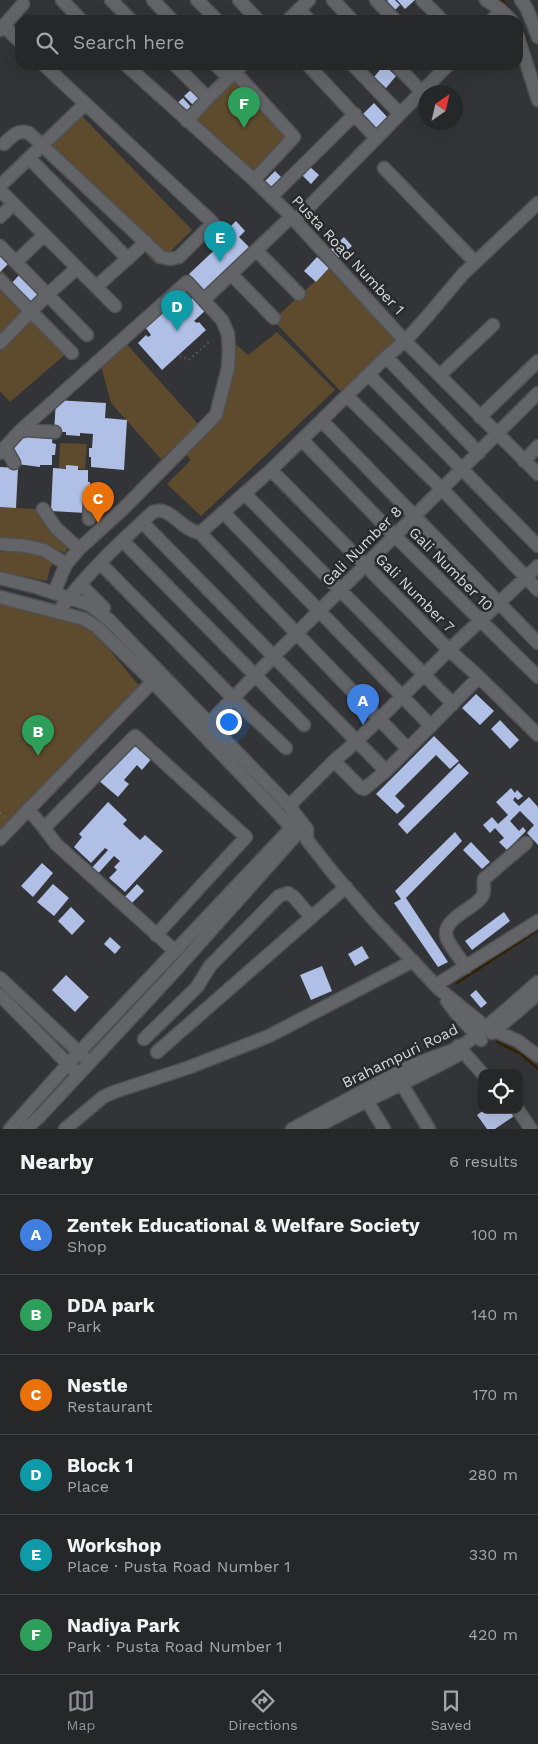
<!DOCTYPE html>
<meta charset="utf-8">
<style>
:root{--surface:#262729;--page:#323335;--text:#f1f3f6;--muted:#a4a5a8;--line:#424446;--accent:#8c9099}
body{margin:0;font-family:"Work Sans",sans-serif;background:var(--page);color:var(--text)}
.controls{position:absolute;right:15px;bottom:15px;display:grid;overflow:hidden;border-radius:10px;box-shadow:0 5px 20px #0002}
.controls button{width:45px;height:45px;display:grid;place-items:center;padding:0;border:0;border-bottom:1px solid var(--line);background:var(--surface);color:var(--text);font:25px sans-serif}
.compass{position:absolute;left:418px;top:85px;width:45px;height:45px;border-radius:50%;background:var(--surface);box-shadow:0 5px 20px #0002;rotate:34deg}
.you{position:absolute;left:228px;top:721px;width:18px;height:18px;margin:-12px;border:4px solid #fff;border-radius:50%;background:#1a73e8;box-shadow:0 0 0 8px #1a73e833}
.badge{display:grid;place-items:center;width:32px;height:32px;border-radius:50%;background:var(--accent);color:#fff;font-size:16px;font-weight:700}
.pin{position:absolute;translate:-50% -41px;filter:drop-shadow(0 1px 2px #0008)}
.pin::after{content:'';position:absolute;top:26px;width:18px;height:15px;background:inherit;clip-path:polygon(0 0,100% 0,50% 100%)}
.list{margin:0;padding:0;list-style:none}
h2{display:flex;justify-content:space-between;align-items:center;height:65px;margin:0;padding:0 20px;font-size:21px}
h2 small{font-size:16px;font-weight:400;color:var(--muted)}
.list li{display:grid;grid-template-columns:32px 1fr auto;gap:15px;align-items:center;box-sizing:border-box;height:80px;padding:0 20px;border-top:1px solid var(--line)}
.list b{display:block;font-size:19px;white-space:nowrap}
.list p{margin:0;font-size:16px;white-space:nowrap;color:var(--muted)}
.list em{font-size:16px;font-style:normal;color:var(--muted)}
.icon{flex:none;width:28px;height:28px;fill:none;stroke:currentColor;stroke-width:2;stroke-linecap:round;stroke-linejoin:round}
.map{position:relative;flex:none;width:538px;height:1129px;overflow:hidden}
.search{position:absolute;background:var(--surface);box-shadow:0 5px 20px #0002;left:15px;right:15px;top:15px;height:55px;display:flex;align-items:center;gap:12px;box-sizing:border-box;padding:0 18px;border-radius:15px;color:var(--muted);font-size:19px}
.sheet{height:545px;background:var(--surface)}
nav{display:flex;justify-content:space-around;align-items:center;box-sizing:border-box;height:70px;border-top:1px solid var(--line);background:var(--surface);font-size:14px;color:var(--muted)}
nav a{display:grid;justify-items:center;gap:2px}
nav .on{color:var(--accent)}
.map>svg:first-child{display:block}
.green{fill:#5e4a2d}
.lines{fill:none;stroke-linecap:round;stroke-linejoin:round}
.stream{stroke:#332000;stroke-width:2.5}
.building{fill:#b0bfe5}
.minor-casing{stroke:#505153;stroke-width:15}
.path{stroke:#6b6c6f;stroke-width:2;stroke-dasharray:1 4;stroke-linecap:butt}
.minor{stroke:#636468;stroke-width:12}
.labels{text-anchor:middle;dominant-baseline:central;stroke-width:5;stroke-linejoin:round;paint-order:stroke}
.street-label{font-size:15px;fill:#d8d8da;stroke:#292a2d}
</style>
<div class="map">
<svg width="538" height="1129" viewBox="0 0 538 1129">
<rect width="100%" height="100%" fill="#333437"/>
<path class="green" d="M235,72L292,141L253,177L193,115Z
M81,115L192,230L157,265L46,150Z
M335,263L404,342L346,397L273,320Z
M0,268L36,307L0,343Z
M35,317L68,352L10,402L0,391V347Z
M277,332L335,390L201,516L167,484L191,460L186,454L218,423L222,417L232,341L248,355Z
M124,341L199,425L161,459L111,403L100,362Z
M60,443L87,444L85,469L59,468Z
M0,507L36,509L49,526L69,545L65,553L25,539L0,540Z
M20,550L41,555L54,563L50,568L47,581L0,571V552Z
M0,601L84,619L141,688L0,839Z"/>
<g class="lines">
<path class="stream" d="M502,0L515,16
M518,23L526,38L529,51
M457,983L538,930
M497,1042L521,1054L538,1069"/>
</g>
<path class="building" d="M388,0H395L400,5L391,14L383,6Z
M397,0H415L405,9Z
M384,65L396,76L386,88L374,77Z
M194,87L202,96L193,105L184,96Z
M183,98L192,108L184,116L174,106Z
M374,103L390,120L378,130L363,114Z
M309,166L319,175L311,184L301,174Z
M275,171L283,179L273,189L265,181Z
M236,221L245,231L239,237L251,249L206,292L189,274L224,241L220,237Z
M344,237L352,246L338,258L330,250Z
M0,254L9,263L0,272Z
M317,257L329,268L316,282L304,271Z
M20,274L40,294L31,303L11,284Z
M179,294L187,303L194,296L207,309L194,321L197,323L199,322L206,330L162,370L138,343L146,335L148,337L151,335L143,324Z
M56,400L106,403L105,418L127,420L124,470L91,467V457H89V448H92L93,434L80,433V436L66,435V432H54Z
M19,432L53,434L52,443L56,444L55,455H52V465H40V467L17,464L18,454H14L15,442H18Z
M66,465L78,466V470H88V482H90V493L87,492L86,513L51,511L53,468L66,469Z
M0,467L18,468L16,508L0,507Z
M476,694L494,711L480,725L462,708Z
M500,720L519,740L510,749L491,729Z
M434,736L459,761L450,769L436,755L395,796L405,806L397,814L376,794Z
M133,739L153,757L142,770L137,765L124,780L129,784L118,797L98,780Z
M459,763L469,773L407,834L398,824Z
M511,788L515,793L517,790L523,796L518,800L515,797L513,800L519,806L529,797L538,807V845L527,833L534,825L520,811L510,821L519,831L523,827L526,831L507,850L499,842L504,838L495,828L490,833L483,825L492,817L498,824L508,815L496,802Z
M108,802L127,820L123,824L140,840L145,835L163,851L125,892L109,878L117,870L114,867L120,861L114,856L95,877L89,871L108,850L105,848L91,863L74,847L82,837L79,834Z
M455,832L462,841L406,898L448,962L438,967L394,903L401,899L395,891Z
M471,842L490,862L482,869L463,850Z
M42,863L53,873L33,897L21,886Z
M53,884L69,898L54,916L37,902Z
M137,884L144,891L130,905L123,899Z
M71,907L85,921L72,935L58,921Z
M504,912L510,921L472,950L465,941Z
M110,937L121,947L115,954L104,944Z
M362,946L369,958L355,966L348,954Z
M322,966L332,991L311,1000L300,975Z
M66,975L89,997L75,1012L52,990Z
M476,990L487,1003L481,1008L470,995Z
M484,1110H514L517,1114L495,1129H487L477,1115Z"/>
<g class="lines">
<defs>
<path id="minor" d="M62,0L81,20
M111,0L131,20
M153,0L172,20
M197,0L217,20
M239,0L258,20
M333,0L352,20
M376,0L395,20
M422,0L442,20
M486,0L501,10L511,20
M521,0L527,9L538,37
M299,9L309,20
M288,20L309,0
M492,20L501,10
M4,26L20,42
M0,30L23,4
M518,37L538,100
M126,65L254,180L288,213L405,341L538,474
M175,65L208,98
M216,65L229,78
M308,65L376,138
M353,65L400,114
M396,65L422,92
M235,72L294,137L254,180
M187,121L208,98L242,65
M4,144C12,136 18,129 29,133L161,257L170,259L179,257L213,223L44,65
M29,158L128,259
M384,168L475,262
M0,186L84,105
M0,190L115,306
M271,197L355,114
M0,217L13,204
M295,221L448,65
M0,246L87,335
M256,250L299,294
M16,262L44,235
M231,274L274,318
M0,280L72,353
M96,287L146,242
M209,295L291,217
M0,343L47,295L77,268
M386,357L479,453
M369,375L538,546
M440,375L493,325
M347,396L442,489L538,590
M480,417L538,361
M322,421L538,643
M20,431L187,282L222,320L228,334L229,351L228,368L216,415L122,510L79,549L66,564L54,593
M302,440L395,536L538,677
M5,447L14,463
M0,453L19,432L26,430L55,432
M524,461L538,446
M271,470L449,650L479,677L538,735
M245,494L453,704
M43,509L56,528L79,549
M223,512L431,726
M89,519L90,501H92
M142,522L386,771
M200,533L408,749
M123,541L304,725
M0,544L26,546L44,550L66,564
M100,563L233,698L286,748
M0,578L36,587L90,605L109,620L289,806L307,829V840L333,873L374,920L439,989L486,1027L518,1041L538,1056
M81,585L104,608
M0,597L84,619L97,627L152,681L278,813L297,834
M58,612C85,575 119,543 153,512C171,505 180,530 200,533L271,470L386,357L405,341L425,319L463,274L538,203
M209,723L274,656L538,393
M334,761L357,741L449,650L538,566
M289,806L334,761L361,788L364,789L386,771L479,677
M28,809L44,828
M0,839L158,676
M156,935L246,837L135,736L44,828L56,844L175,951
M466,967C445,937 433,931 469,908C474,904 480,901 483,895C485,890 483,885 484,879L526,843
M0,978L84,1057
M436,985L538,921
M0,995L74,1070
M447,1001L456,1013L481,1040
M492,1033L538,994
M144,1039L197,987L210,966L279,896L288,893L294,897L311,917
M458,1046L482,1073
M157,1052L346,887
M398,1078L429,1129
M363,1094L384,1129
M518,1110L531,1129
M10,1129L68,1064L299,820
M26,1129L40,1116L174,972L304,826
M65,1129L103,1097L114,1092L190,1067L269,1036L413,961
M292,1129L410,1066L451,1051L466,1043L477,1035L538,982
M313,1129C361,1102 411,1081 458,1055"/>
</defs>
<use href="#minor" class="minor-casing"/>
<path class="path" d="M180,356L189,360L211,340
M0,813L6,818"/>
<use href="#minor" class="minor"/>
</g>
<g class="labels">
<g class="street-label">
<text transform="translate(348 255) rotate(47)">Pusta Road Number 1</text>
<text transform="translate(362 546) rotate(-45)">Gali Number 8</text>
<text transform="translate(451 569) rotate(45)">Gali Number 10</text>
<text transform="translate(415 593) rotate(45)">Gali Number 7</text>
<text transform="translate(400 1056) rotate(-26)">Brahampuri Road</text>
</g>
</g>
</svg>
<div class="controls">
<button><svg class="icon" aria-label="locate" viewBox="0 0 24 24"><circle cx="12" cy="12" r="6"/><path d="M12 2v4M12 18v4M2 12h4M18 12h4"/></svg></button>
</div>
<svg class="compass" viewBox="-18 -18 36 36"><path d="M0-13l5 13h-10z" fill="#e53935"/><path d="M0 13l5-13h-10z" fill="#a4a5a8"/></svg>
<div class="you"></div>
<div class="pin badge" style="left:363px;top:725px;background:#3f7fe0">A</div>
<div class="pin badge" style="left:38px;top:756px;background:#2e9e5b">B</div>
<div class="pin badge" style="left:98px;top:523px;background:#e8710a">C</div>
<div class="pin badge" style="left:177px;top:331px;background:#0f9aa8">D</div>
<div class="pin badge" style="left:220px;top:262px;background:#0f9aa8">E</div>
<div class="pin badge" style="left:244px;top:128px;background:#2e9e5b">F</div>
<div class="search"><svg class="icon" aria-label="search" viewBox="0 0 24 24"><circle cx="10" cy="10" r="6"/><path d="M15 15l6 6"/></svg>Search here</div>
</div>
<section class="sheet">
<h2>Nearby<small>6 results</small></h2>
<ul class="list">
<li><span class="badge" style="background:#3f7fe0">A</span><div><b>Zentek Educational &amp; Welfare Society</b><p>Shop</p></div><em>100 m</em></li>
<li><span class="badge" style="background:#2e9e5b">B</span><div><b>DDA park</b><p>Park</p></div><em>140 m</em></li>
<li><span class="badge" style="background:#e8710a">C</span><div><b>Nestle</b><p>Restaurant</p></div><em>170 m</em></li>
<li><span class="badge" style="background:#0f9aa8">D</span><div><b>Block 1</b><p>Place</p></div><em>280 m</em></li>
<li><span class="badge" style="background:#0f9aa8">E</span><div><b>Workshop</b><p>Place · Pusta Road Number 1</p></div><em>330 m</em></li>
<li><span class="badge" style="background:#2e9e5b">F</span><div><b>Nadiya Park</b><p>Park · Pusta Road Number 1</p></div><em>420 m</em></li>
</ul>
</section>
<nav>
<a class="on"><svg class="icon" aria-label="map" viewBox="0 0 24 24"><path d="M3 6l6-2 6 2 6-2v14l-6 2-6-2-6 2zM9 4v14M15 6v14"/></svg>Map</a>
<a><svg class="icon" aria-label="directions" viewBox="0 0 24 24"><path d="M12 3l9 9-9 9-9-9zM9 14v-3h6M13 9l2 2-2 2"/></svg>Directions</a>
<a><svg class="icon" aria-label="saved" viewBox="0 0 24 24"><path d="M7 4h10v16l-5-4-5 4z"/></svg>Saved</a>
</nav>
